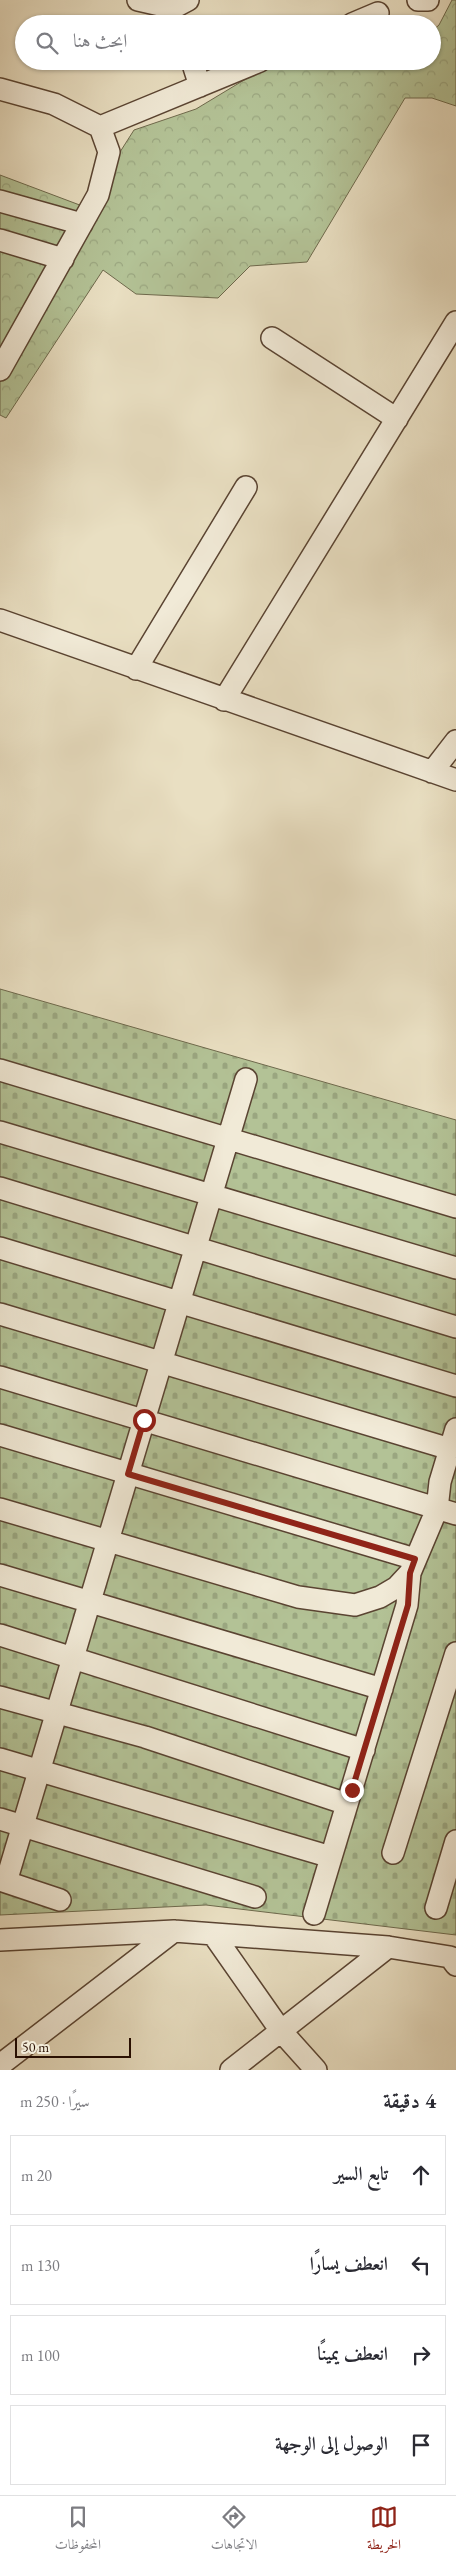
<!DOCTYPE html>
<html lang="ar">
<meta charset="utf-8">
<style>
:root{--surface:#fff;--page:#f2f2f3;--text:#2b2b33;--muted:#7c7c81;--line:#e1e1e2;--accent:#8f2418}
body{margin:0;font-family:"EB Garamond",Amiri,serif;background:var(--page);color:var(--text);direction:rtl}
.scale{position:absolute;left:15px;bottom:12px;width:116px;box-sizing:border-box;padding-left:5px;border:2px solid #2a1002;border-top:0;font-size:14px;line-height:18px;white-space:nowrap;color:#2a1002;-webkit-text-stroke:4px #f1ead7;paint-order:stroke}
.stop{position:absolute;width:15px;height:15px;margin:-11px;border:4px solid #8f2418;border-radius:50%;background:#fff}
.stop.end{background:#8f2418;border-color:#fff;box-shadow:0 1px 5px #0008}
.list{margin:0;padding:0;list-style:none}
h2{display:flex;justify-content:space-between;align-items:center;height:65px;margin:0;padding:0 20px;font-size:21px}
h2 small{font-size:16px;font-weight:400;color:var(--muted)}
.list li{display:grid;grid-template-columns:32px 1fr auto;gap:15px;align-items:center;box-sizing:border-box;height:80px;margin:0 10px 10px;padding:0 10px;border:1px solid var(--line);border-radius:0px}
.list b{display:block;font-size:19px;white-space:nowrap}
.list em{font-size:16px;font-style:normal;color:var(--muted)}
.icon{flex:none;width:28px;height:28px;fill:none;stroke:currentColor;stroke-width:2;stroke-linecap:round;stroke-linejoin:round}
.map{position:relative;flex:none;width:456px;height:2070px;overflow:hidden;direction:ltr}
.search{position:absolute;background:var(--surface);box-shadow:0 1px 4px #0004;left:15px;right:15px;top:15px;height:55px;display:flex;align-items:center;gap:12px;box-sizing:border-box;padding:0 18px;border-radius:28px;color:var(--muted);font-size:19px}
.sheet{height:425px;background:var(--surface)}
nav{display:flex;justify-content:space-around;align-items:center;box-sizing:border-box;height:70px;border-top:1px solid var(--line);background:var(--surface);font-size:14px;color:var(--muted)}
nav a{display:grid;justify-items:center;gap:2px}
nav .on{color:var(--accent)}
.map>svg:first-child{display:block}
.forest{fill:url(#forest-crowns);stroke:#6e694c}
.cemetery{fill:url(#cemetery-stones);stroke:#6e694c}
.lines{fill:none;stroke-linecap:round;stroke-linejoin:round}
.minor-casing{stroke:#5a4432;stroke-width:24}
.minor{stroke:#f1ead7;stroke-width:21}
.route{stroke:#8f2418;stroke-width:6}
</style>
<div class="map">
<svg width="456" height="2070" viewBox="0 0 456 2070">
<defs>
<pattern id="forest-crowns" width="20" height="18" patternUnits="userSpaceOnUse" patternTransform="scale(1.25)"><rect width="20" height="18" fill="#b3c296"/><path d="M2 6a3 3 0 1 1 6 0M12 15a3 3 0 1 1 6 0" fill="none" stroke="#9aa680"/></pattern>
<pattern id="cemetery-stones" width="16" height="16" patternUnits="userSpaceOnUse" patternTransform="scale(1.25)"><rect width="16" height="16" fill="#b3c296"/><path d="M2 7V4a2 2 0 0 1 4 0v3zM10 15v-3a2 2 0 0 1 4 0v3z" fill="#9aa680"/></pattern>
</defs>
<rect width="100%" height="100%" fill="#e9dfc2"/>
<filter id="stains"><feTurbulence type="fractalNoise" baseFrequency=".004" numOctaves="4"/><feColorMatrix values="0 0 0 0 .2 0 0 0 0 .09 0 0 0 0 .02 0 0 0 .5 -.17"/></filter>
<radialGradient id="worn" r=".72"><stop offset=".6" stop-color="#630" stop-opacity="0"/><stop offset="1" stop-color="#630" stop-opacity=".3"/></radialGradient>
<path class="forest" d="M452,0H456V106L432,98H405L307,262L250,266L218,298L136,294L103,270L6,418L0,415V175L85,207L134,130L196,109L264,68L280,61H432V31L439,25Z"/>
<path class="cemetery" d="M0,989L456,1120V1935L206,1905L0,1915Z"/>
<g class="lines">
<defs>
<path id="minor" d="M138,0L173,8L188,0
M418,0H428
M352,24L378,13
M192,61L200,86
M0,89L54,104L100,127L109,152L98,195L0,370
M100,127L260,61
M0,201L82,224
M0,240L63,259
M272,338L397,419
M0,620L456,780
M136,669L246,487
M224,700L456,322
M432,772L456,741
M0,1070L456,1207
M0,1132L456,1268
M0,1188L456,1327
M0,1248L456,1386
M0,1314L450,1449
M0,1377L456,1514
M0,1435L415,1559
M0,1509L298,1597L355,1605L380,1597L397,1587L410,1573L437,1509L440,1482L456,1429
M0,1575L382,1689
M0,1635L364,1750
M0,1697L145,1737L347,1804
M0,1759L331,1857
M0,1819L255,1897
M393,1853L456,1653
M0,1880L60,1900
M6,1882L246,1079
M436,1908L456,1841
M314,1914L407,1605L410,1573
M213,1934L281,2031L316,2070
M0,1940L174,1931L388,1947L450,1957L456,1965
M0,2065L174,1931
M231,2070L388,1947"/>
</defs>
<use href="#minor" class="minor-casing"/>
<use href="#minor" class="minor"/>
</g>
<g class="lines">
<path class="route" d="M144,1420L128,1474L415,1559L410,1573L408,1605L352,1790"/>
</g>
<rect width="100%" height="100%" filter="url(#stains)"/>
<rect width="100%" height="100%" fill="url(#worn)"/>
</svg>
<div class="scale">50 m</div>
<div class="stop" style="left:144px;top:1420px"></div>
<div class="stop end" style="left:352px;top:1790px"></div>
<div class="search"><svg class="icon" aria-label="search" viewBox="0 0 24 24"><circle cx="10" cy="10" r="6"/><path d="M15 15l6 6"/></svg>ابحث هنا</div>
</div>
<section class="sheet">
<h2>4 دقيقة<small>سيرًا · 250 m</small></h2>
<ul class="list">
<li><svg class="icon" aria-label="ahead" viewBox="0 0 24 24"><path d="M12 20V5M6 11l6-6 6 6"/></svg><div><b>تابع السير</b></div><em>20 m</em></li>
<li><svg class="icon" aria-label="left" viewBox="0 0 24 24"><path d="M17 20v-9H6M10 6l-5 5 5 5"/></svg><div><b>انعطف يسارًا</b></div><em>130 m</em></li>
<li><svg class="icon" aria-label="right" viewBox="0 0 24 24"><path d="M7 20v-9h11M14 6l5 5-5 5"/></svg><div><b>انعطف يمينًا</b></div><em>100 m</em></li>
<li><svg class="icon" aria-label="arrive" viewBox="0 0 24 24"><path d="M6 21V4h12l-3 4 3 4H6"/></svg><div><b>الوصول إلى الوجهة</b></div></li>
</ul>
</section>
<nav>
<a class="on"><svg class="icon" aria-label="map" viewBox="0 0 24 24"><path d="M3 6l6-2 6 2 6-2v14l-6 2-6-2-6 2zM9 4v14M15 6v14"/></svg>الخريطة</a>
<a><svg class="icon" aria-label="directions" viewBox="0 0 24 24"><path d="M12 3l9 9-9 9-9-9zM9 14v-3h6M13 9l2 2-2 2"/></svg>الاتجاهات</a>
<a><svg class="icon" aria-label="saved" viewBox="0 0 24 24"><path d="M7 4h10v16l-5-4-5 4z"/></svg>المحفوظات</a>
</nav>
